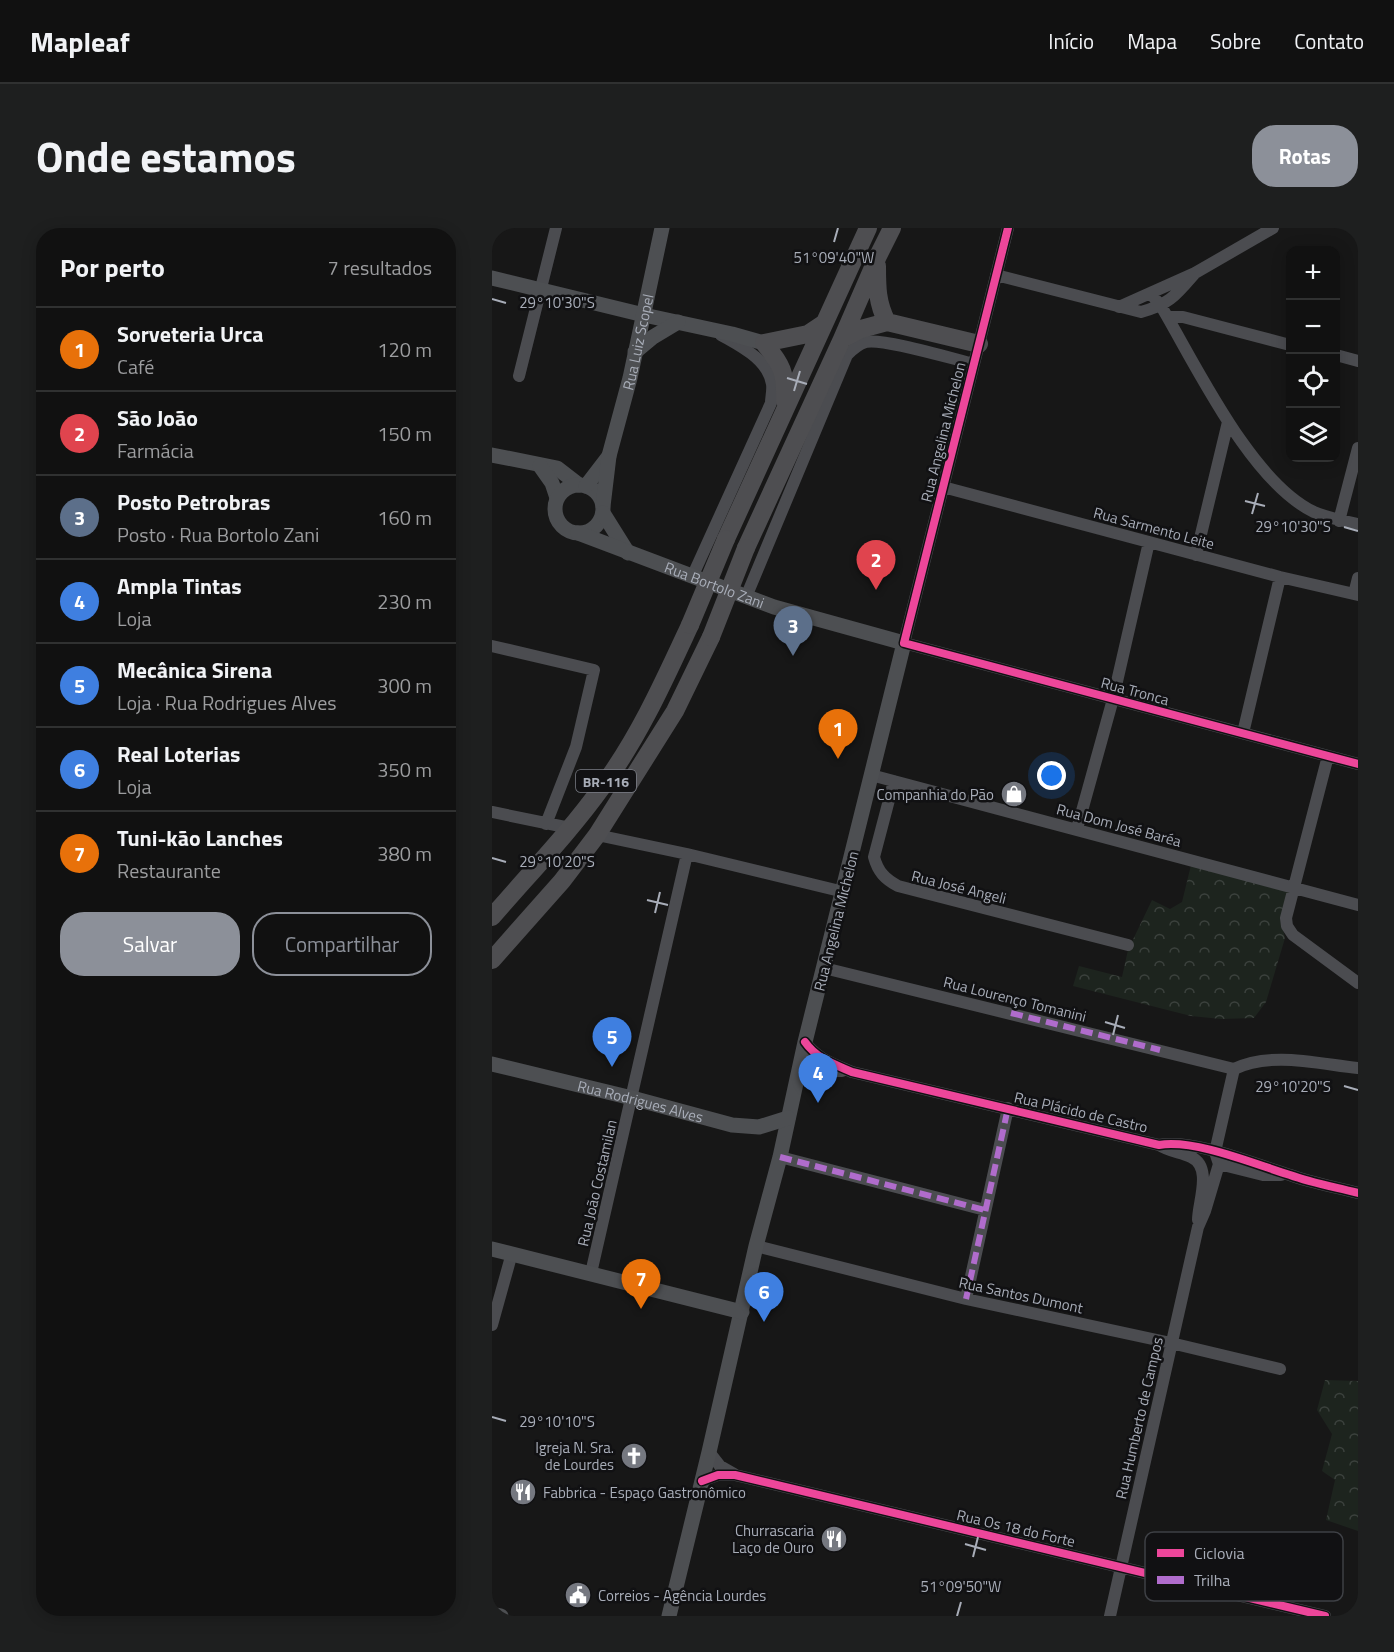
<!DOCTYPE html>
<html lang="pt">
<meta charset="utf-8">
<style>
:root{--surface:#111;--page:#1e1f1f;--text:#f1f3f6;--muted:#9c9d9f;--line:#303131;--accent:#8c9099}
body{margin:0;font-family:"Titillium Web",sans-serif;background:var(--page);color:var(--text)}
.controls{position:absolute;right:18px;top:18px;display:grid;overflow:hidden;border-radius:12px;box-shadow:0 3px 15px #0003}
.controls button{width:54px;height:54px;display:grid;place-items:center;padding:0;border:0;border-bottom:2px solid var(--line);background:var(--surface);color:var(--text);font:30px sans-serif}
.you{position:absolute;left:560px;top:548px;width:21px;height:21px;margin:-15px;border:4px solid #fff;border-radius:50%;background:#1a73e8;box-shadow:0 0 0 9px #1a73e833}
.badge{display:grid;place-items:center;width:39px;height:39px;border-radius:50%;background:var(--accent);color:#fff;font-size:20px;font-weight:700}
.pin{position:absolute;translate:-50% -50px;filter:drop-shadow(0 2px 3px #0008)}
.pin::after{content:'';position:absolute;top:32px;width:21px;height:18px;background:inherit;clip-path:polygon(0 0,100% 0,50% 100%)}
.list{margin:0;padding:0;list-style:none}
h2{display:flex;justify-content:space-between;align-items:center;height:78px;margin:0;padding:0 24px;font-size:26px}
h2 small{font-size:20px;font-weight:400;color:var(--muted)}
.list li{display:grid;grid-template-columns:39px 1fr auto;gap:18px;align-items:center;box-sizing:border-box;height:84px;padding:0 24px;border-top:2px solid var(--line)}
.list b{display:block;font-size:22px;white-space:nowrap}
.list p{margin:0;font-size:20px;white-space:nowrap;color:var(--muted)}
.list em{font-size:20px;font-style:normal;color:var(--muted)}
.actions{display:flex;gap:12px;padding:18px 24px}
.actions a{flex:1;padding:14px 0;border:2px solid var(--accent);border-radius:24px;text-align:center;font-size:21px;color:var(--accent)}
.actions .main{background:var(--accent);color:#fff}
.icon{flex:none;width:33px;height:33px;fill:none;stroke:currentColor;stroke-width:2;stroke-linecap:round;stroke-linejoin:round}
.map{position:relative;flex:none;width:866px;height:1388px;overflow:hidden;border-radius:24px}
header{display:flex;align-items:center;gap:36px;box-sizing:border-box;height:84px;padding:0 30px;background:var(--surface);border-bottom:2px solid var(--line)}
header strong{font-size:28px}
nav{display:flex;gap:33px;margin-inline-start:auto;font-size:21px}
.intro{display:flex;align-items:center;justify-content:space-between;box-sizing:border-box;height:144px;padding:0 36px}
h1{margin:0;font-size:42px}
.button{padding:15px 27px;border-radius:24px;background:var(--accent);color:#fff;font-size:21px;font-weight:700}
main{display:flex;gap:36px;padding:0 36px}
aside{flex:1;background:var(--surface);border-radius:24px;box-shadow:0 3px 15px #0003}
.map>svg:first-child{display:block}
.forest{fill:url(#forest-crowns)}
.lines{fill:none;stroke-linecap:round;stroke-linejoin:round}
.minor{stroke:#4b4c50;stroke-width:12}
.major{stroke:#4d4f52;stroke-width:15}
.highway{stroke:#4e4e51;stroke-width:18}
.highway-bridge{stroke:#4e4e51;stroke-width:18}
.quiet{stroke:#b06ccc;stroke-width:6;stroke-dasharray:12 6;stroke-linecap:butt}
.cycleway-casing{stroke:#111113;stroke-width:11}
.cycleway{stroke:#ed469a;stroke-width:8}
.ticks{fill:none;stroke:#a8adb8;stroke-width:2}
.labels{text-anchor:middle;dominant-baseline:central;stroke-width:5;stroke-linejoin:round;paint-order:stroke}
.shield{fill:#111113;stroke:#7b7e86;stroke-width:1.5}
.shield-label{font-size:14px;font-weight:bold;fill:#a8adb8}
.street-label{font-size:15px;fill:#a8adb8;stroke:#111113}
.poi-label{font-size:15px;fill:#a8adb8;stroke:#111113;text-anchor:end}
.key{fill:#111113;stroke:#3e4045;stroke-width:1.5}
.key-label{font-size:16px;fill:#a8adb8}
.ticks-label{font-size:15px;text-anchor:middle;fill:#a8adb8;stroke:#111113;stroke-width:5;stroke-linejoin:round;paint-order:stroke}
</style>
<header>
<strong>Mapleaf</strong>
<nav><a>Início</a><a>Mapa</a><a>Sobre</a><a>Contato</a></nav>
</header>
<div class="intro"><h1>Onde estamos</h1><a class="button">Rotas</a></div>
<main>
<aside>
<h2>Por perto<small>7 resultados</small></h2>
<ul class="list">
<li><span class="badge" style="background:#e8710a">1</span><div><b>Sorveteria Urca</b><p>Café</p></div><em>120 m</em></li>
<li><span class="badge" style="background:#e0444e">2</span><div><b>São João</b><p>Farmácia</p></div><em>150 m</em></li>
<li><span class="badge" style="background:#5c6f8a">3</span><div><b>Posto Petrobras</b><p>Posto · Rua Bortolo Zani</p></div><em>160 m</em></li>
<li><span class="badge" style="background:#3f7fe0">4</span><div><b>Ampla Tintas</b><p>Loja</p></div><em>230 m</em></li>
<li><span class="badge" style="background:#3f7fe0">5</span><div><b>Mecânica Sirena</b><p>Loja · Rua Rodrigues Alves</p></div><em>300 m</em></li>
<li><span class="badge" style="background:#3f7fe0">6</span><div><b>Real Loterias</b><p>Loja</p></div><em>350 m</em></li>
<li><span class="badge" style="background:#e8710a">7</span><div><b>Tuni-kão Lanches</b><p>Restaurante</p></div><em>380 m</em></li>
</ul>
<div class="actions"><a class="main">Salvar</a><a>Compartilhar</a></div>
</aside>
<div class="map">
<svg width="866" height="1388" viewBox="0 0 866 1388">
<defs>
<pattern id="forest-crowns" width="20" height="18" patternUnits="userSpaceOnUse" patternTransform="scale(1.5)"><rect width="20" height="18" fill="#1d241e"/><path d="M2 6a3 3 0 1 1 6 0M12 15a3 3 0 1 1 6 0" fill="none" stroke="#3b413d"/></pattern>
</defs>
<rect width="100%" height="100%" fill="#171717"/>
<path class="forest" d="M700,633L800,660L790,697L793,710L774,774L762,790L729,791L699,788L581,758L587,738L630,749L636,722L660,672L678,681L690,674Z
M833,1152L866,1153V1303L834,1292L843,1252L830,1243L840,1206L825,1182Z"/>
<g class="lines">
<path class="minor" d="M516,0L412,415L866,536
M504,47L649,84C678,76 684,67 703,45
M659,66L669,78C704,137 759,254 822,284C836,290 851,293 866,296
M627,79L703,45L781,0
M676,89H691L798,117
M844,127L866,133
M27,148L64,0
M451,259L788,349L866,367
M847,293L866,220
M704,327L736,194
M201,347L279,175C279,169 281,162 280,156C276,131 248,118 229,107
M862,366L866,350
M254,369L355,127C360,122 366,116 374,114C391,110 461,131 482,136
M0,418L102,442L84,519L54,596
M751,505L788,349
M836,528L794,690L795,698L801,707L866,755
M379,547L866,677
M402,553L382,629C386,644 393,651 406,658L636,717
M0,584L78,600
M585,601L621,471L657,314
M105,607L195,626L352,664
M332,740L742,841
M313,814C325,831 342,836 360,844L667,917C704,911 762,936 798,947C820,955 843,959 866,965
M742,841C779,823 827,836 866,840
M306,852C321,843 333,843 350,843
M667,917C678,924 688,924 699,929C721,939 706,974 706,992
M288,929L493,982
M727,936L771,947H789
M264,1018L474,1071L679,1115L788,1141
M99,1045L195,626
M474,1071L516,880
M0,1097L20,1025
M217,1224L228,1238L242,1246
M210,1253L226,1247H243L833,1388
M618,1388L706,999L713,983L727,936L723,924L742,841"/>
<g class="major">
<path d="M0,50L152,87L240,106L272,115"/>
<path d="M143,124L161,109L186,94"/>
<path d="M0,227L65,240L87,257"/>
<path d="M48,238L60,255L65,270"/>
<circle cx="87" cy="281" r="24"/>
<path d="M94,258L117,228"/>
<path id="s1" d="M111,278L117,228L138,150L170,0"/>
<path d="M111,285L136,325"/>
<path id="s2" d="M86,305L282,379L412,415L313,814L288,929L264,1018L217,1224L177,1388"/>
<path id="s3" d="M0,836L140,870L240,897L267,899L296,890"/>
<path d="M0,1021L250,1084"/>
<path d="M0,1386L9,1388"/>
</g>
<path class="highway" d="M385,38C385,59 385,75 395,94
M350,111L369,101L395,94L487,116
M293,173C294,144 290,137 272,115L316,106L331,96
M234,311L376,0
M254,320L350,111L386,28L400,0
M0,689C37,646 77,605 110,559C147,509 172,453 198,397
M0,732L70,653L105,607L183,483L219,409"/>
<path class="highway-bridge" d="M198,397L234,311
M219,409L254,320"/>
<path class="quiet" d="M519,785L668,822
M288,929L493,982
M474,1071L516,880"/>
<defs>
<path id="cycleway" d="M516,0L412,415L866,536
M313,814C325,831 342,836 360,844L667,917C704,911 762,936 798,947C820,955 843,959 866,965
M210,1253L226,1247H243L833,1388"/>
</defs>
<use href="#cycleway" class="cycleway-casing"/>
<use href="#cycleway" class="cycleway"/>
</g>
<path class="ticks" d="M342,14L346,0M0,71L14,75M295,150L315,156M302,163L308,143M753,273L773,278M760,286L766,265M852,299L866,303M0,630L14,634M155,672L176,677M163,685L168,664M613,794L633,800M621,807L626,787M852,858L866,862M0,1189L14,1193M473,1316L494,1322M481,1329L486,1309M465,1388L469,1374"/>
<defs>
<symbol id="shop-disc" viewBox="-11 -11 22 22"><circle r="9.5" fill="#757880" stroke="#111113"/><path d="M-5-2.5h2.3a2.7 3.5 0 0 1 5.4 0H5L5.5 6h-11ZM-1.5-2.5h3a1.5 2.3 0 0 0-3 0Z" fill="#fff"/></symbol>
<symbol id="church-disc" viewBox="-11 -11 22 22"><circle r="9.5" fill="#757880" stroke="#111113"/><path d="M-1.2-6h2.4v3.5h3.3v2.4h-3.3V6h-2.4V-.1h-3.3v-2.4h3.3Z" fill="#fff"/></symbol>
<symbol id="restaurant-disc" viewBox="-11 -11 22 22"><circle r="9.5" fill="#757880" stroke="#111113"/><path d="M-5-6h1v4h1v-4h1v4h1v-4h1v5L-1.5 .5V6h-2V.5L-5-1ZM5-6V6H3V1.5H1.5Q1.5-4 5-6Z" fill="#fff"/></symbol>
<symbol id="civic-disc" viewBox="-11 -11 22 22"><circle r="9.5" fill="#757880" stroke="#111113"/><path d="M-.6-6.5H3V-4.5H.6V-3L4-1V1h2V6H-6V1h2V-1L-.6-3ZM-1.2 2.5V6h2.4V2.5Z" fill="#fff"/></symbol>
</defs>
<g fill-rule="evenodd">
<use href="#shop-disc" x="507" y="551" width="30" height="30"/>
<use href="#church-disc" x="127" y="1213" width="30" height="30"/>
<use href="#restaurant-disc" x="16" y="1249" width="30" height="30"/>
<use href="#restaurant-disc" x="327" y="1296" width="30" height="30"/>
<use href="#civic-disc" x="71" y="1352" width="30" height="30"/>
</g>
<g class="labels">
<rect class="shield" x="84" y="542" width="60" height="22" rx="4.5"/>
<g class="shield-label">
<text x="114" y="553">BR-116</text>
</g>
<g class="street-label">
<text stroke="none"><textPath href="#s1" startOffset="168">Rua Luiz Scopel</textPath></text>
<text transform="translate(451 204) rotate(-76)">Rua Angelina Michelon</text>
<text transform="translate(662 300) rotate(15)">Rua Sarmento Leite</text>
<text stroke="none"><textPath href="#s2" startOffset="146">Rua Bortolo Zani</textPath></text>
<text transform="translate(643 463) rotate(15)">Rua Tronca</text>
<text transform="translate(627 597) rotate(15)">Rua Dom José Baréa</text>
<text transform="translate(467 659) rotate(14)">Rua José Angeli</text>
<text transform="translate(344 693) rotate(-76)">Rua Angelina Michelon</text>
<text transform="translate(523 771) rotate(14)">Rua Lourenço Tomanini</text>
<text stroke="none"><textPath href="#s3" startOffset="153">Rua Rodrigues Alves</textPath></text>
<text transform="translate(589 884) rotate(13)">Rua Plácido de Castro</text>
<text transform="translate(105 955) rotate(-77)">Rua João Costamilan</text>
<text transform="translate(529 1067) rotate(12)">Rua Santos Dumont</text>
<text transform="translate(647 1190) rotate(-77)">Rua Humberto de Campos</text>
<text transform="translate(524 1300) rotate(13)">Rua Os 18 do Forte</text>
</g>
<g class="poi-label">
<text x="502" y="566">Companhia do Pão</text>
<text x="122" y="1219">Igreja N. Sra.<tspan x="122" dy="17">de Lourdes</tspan></text>
<text x="51" y="1264" text-anchor="start">Fabbrica - Espaço Gastronômico</text>
<text x="322" y="1302">Churrascaria<tspan x="322" dy="17">Laço de Ouro</tspan></text>
<text x="106" y="1367" text-anchor="start">Correios - Agência Lourdes</text>
</g>
</g>
<rect x="653" y="1304" width="198" height="69" rx="9" class="key"/>
<rect x="665" y="1321" width="27" height="8" fill="#ed469a"/>
<rect x="665" y="1348" width="27" height="8" fill="#b06ccc"/>
<g class="key-label">
<text x="702" y="1331">Ciclovia</text>
<text x="702" y="1358">Trilha</text>
</g>
<g class="ticks-label">
<text x="342" y="35">51°09'40"W</text>
<text x="65" y="80">29°10'30"S</text>
<text x="801" y="304">29°10'30"S</text>
<text x="65" y="639">29°10'20"S</text>
<text x="801" y="864">29°10'20"S</text>
<text x="65" y="1199">29°10'10"S</text>
<text x="469" y="1364">51°09'50"W</text>
</g>
</svg>
<div class="controls">
<button>+</button>
<button>−</button>
<button><svg class="icon" aria-label="locate" viewBox="0 0 24 24"><circle cx="12" cy="12" r="6"/><path d="M12 2v4M12 18v4M2 12h4M18 12h4"/></svg></button>
<button><svg class="icon" aria-label="layers" viewBox="0 0 24 24"><path d="M12 4l9 5-9 5-9-5zM3 14l9 5 9-5"/></svg></button>
</div>
<div class="you"></div>
<div class="pin badge" style="left:346px;top:531px;background:#e8710a">1</div>
<div class="pin badge" style="left:384px;top:362px;background:#e0444e">2</div>
<div class="pin badge" style="left:301px;top:428px;background:#5c6f8a">3</div>
<div class="pin badge" style="left:326px;top:875px;background:#3f7fe0">4</div>
<div class="pin badge" style="left:120px;top:839px;background:#3f7fe0">5</div>
<div class="pin badge" style="left:272px;top:1094px;background:#3f7fe0">6</div>
<div class="pin badge" style="left:149px;top:1081px;background:#e8710a">7</div>
</div>
</main>
